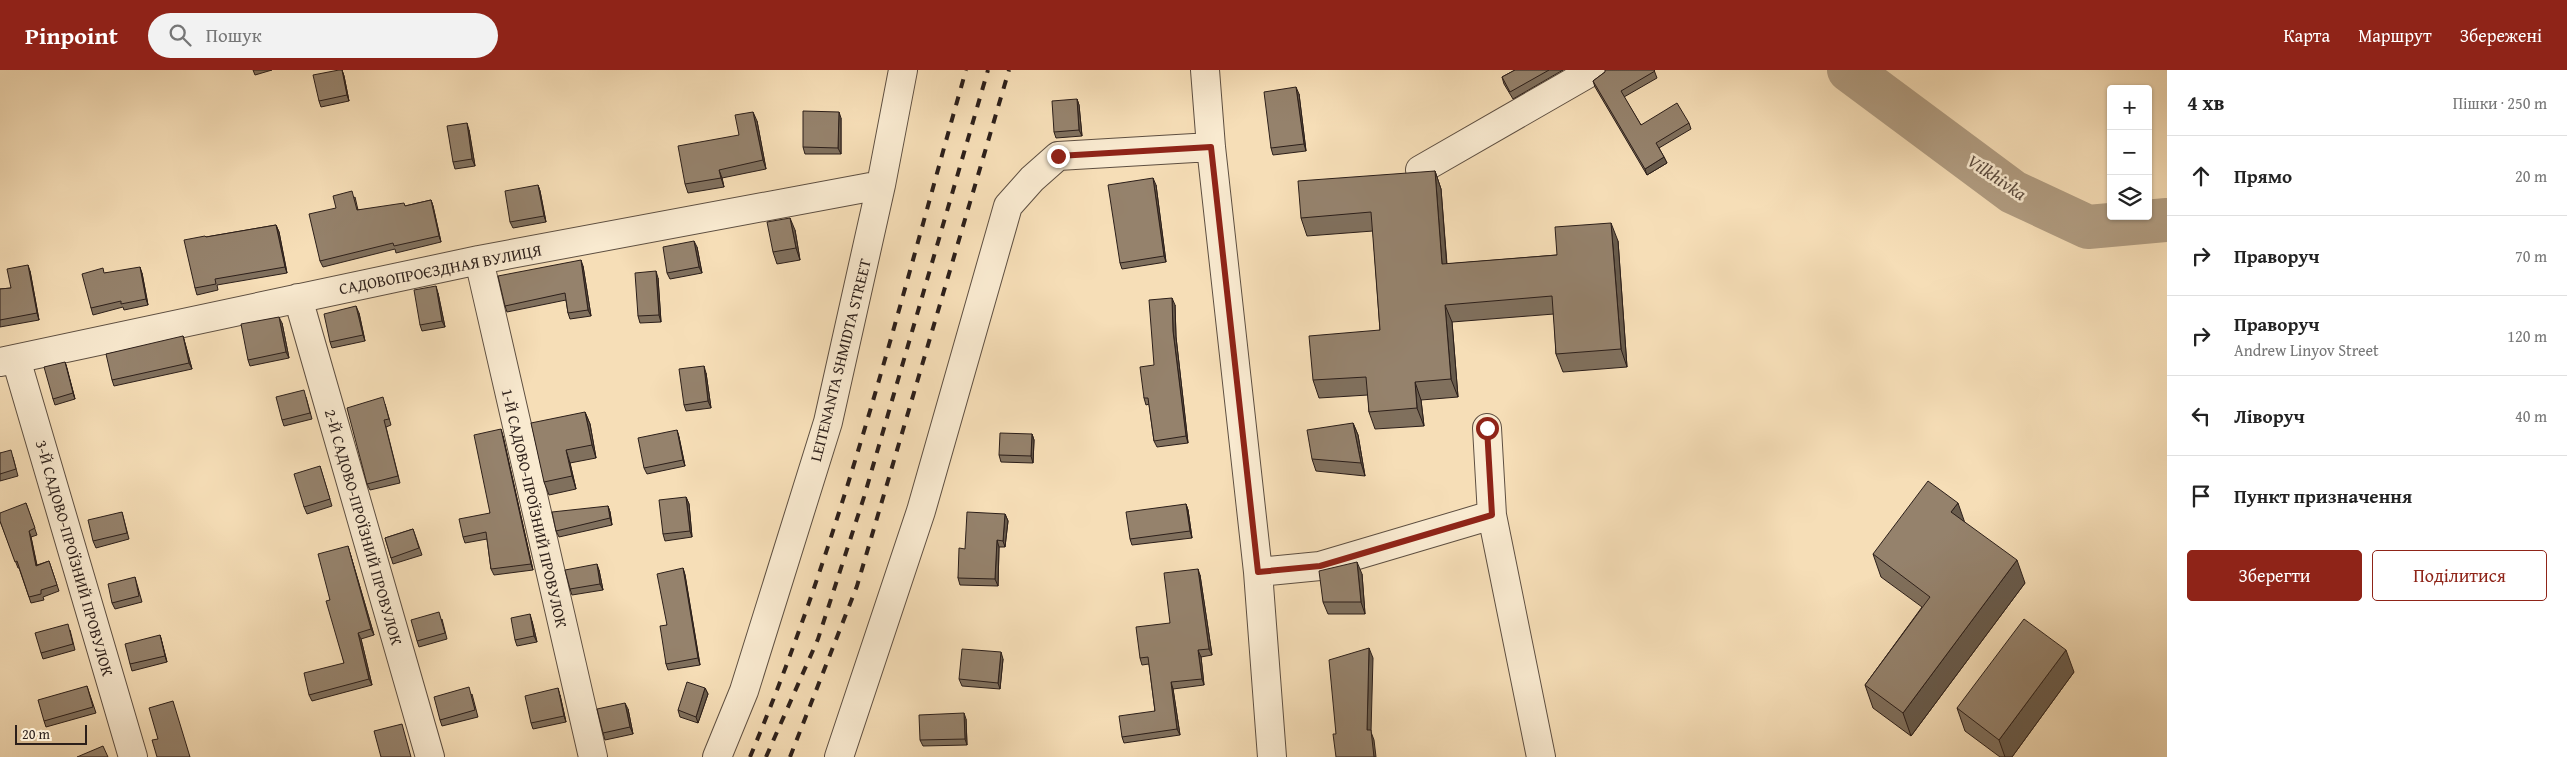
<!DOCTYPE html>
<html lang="uk">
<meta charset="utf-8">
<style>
:root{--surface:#fff;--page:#f2f2f2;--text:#222;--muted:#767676;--line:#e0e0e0;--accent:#8f2418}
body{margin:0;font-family:"Gentium Book Plus",serif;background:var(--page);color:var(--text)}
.controls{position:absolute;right:15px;top:15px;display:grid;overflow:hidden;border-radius:5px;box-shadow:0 1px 4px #0004}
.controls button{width:45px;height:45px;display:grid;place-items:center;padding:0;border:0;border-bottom:1px solid var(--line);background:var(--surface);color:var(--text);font:25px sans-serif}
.scale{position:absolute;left:15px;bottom:12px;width:72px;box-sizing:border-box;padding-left:5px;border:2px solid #2c1f1a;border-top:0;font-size:14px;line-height:18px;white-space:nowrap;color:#2c1f1a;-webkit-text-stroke:4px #f9ead0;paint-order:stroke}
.stop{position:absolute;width:15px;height:15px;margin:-11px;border:4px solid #8f2418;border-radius:50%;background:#fff}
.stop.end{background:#8f2418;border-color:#fff;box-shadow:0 1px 5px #0008}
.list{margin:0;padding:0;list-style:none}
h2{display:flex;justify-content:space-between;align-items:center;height:65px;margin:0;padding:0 20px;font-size:21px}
h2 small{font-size:16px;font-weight:400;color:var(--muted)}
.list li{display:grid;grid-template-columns:32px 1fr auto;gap:15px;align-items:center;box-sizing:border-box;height:80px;padding:0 20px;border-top:1px solid var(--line)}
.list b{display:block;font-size:19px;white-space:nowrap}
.list p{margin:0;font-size:16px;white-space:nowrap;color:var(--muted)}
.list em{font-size:16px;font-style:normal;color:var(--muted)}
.actions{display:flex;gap:10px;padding:15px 20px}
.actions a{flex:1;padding:11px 0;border:1px solid var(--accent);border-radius:5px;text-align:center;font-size:18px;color:var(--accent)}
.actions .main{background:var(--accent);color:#fff}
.icon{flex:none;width:28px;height:28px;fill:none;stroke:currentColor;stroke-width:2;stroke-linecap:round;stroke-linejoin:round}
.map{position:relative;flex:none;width:2167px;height:687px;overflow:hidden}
header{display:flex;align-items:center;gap:30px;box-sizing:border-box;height:70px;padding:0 25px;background:var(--accent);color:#fff}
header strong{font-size:24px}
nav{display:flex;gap:28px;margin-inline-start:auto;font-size:18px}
.search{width:350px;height:45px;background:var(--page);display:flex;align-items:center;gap:12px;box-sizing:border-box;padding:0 18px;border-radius:28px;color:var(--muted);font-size:19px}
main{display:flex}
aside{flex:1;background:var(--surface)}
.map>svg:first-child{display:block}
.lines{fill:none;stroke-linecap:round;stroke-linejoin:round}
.river{stroke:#b19d82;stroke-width:44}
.minor-casing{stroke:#5e4f41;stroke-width:30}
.minor{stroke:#f9ead0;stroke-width:28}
.rail{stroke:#2c1f1a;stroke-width:4;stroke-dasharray:9 9;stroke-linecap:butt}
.wall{fill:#80705d;stroke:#2c1f1a}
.shaded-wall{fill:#685b4c;stroke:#2c1f1a}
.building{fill:#95826c;stroke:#2c1f1a}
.route{stroke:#8f2418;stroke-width:6}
.labels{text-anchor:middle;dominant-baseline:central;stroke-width:5;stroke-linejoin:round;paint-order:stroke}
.street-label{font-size:16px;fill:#2c1f1a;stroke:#f9ead0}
.water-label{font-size:18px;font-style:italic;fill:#5b4b3e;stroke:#f9ead0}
</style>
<header>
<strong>Pinpoint</strong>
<div class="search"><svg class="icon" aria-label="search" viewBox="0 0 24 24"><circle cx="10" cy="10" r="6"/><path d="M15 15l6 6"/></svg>Пошук</div>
<nav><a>Карта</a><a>Маршрут</a><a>Збережені</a></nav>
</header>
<main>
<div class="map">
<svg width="2167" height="687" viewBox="0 0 2167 687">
<rect width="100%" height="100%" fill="#f6deb7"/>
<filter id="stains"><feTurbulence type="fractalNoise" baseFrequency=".004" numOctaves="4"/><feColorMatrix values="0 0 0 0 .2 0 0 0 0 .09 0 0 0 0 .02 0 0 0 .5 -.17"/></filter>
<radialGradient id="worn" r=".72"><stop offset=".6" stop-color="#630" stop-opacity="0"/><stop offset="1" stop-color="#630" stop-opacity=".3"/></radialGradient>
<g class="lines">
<path class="river" d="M1849,0L2013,122L2088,157L2167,150"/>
<defs>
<path id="minor" d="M1205,0L1211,77L1258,502L1272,687
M1420,100L1594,0
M479,190L593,687
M298,228L430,687
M16,289L133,687
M0,292L479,190L881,115
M1487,358L1492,445L1541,687
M1258,502L1320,496L1492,445
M717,687L744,621L828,352L881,115L903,0
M839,687L921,441L1008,136L1032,109L1058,86L1211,77"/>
</defs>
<use href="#minor" class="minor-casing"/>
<use href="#minor" class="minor"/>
<path class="rail" d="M750,687C843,466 900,231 966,0
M766,687L818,569L864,427L988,0
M790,687L857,516L1009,0"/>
</g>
<path class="wall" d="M253,0H272L255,5Z
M342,0L344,6L349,31L321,37L319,31Z
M1515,0H1563L1513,29L1504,14L1502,7Z
M1654,0L1657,8L1624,27L1641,55L1689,53L1691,59L1659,78L1664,87L1667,93L1647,105L1595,17L1593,11L1605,2Z
M1299,24L1306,81L1273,85L1271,78Z
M1077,29L1079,35L1082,66L1056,68L1054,62Z
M841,48V84H805L803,77Z
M757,51L766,99L722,108L724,117L688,123L685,114L739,65Z
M469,60L475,96L455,99L453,92Z
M1435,101L1441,119L1447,194L1557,185L1618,171L1627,297L1563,302L1556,284L1554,244L1452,252L1458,327L1421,330L1424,356L1375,359L1369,342L1368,325L1319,328L1313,310L1380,260L1373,161L1307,166L1301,148Z
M538,115L540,121L546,152L513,158L510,152Z
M1156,115L1166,192L1122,199L1120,193Z
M355,127L358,140L405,136L431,130L433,136L441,172L396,183L395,179L323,197L320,191L336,138Z
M276,155L279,162L287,203L217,215L218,220L197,225L195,218L206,167Z
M795,160L800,190L777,194L773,182Z
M697,177L702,203L670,209L667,203Z
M583,196L591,246L570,249L568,243L566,230L507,242L505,236Z
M30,201L39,250L0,257V219L11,218Z
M105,203H142L148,235L124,240L123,237L93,245L91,238Z
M658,208L661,252L640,253L638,246Z
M438,223L445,257L422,261L420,255Z
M1175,235L1176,267L1188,373L1157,377L1154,371L1149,334L1146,335L1144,328Z
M359,243L365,271L332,278L330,272Z
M282,253L289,288L250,296L248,290Z
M183,266L192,299L114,316L112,310Z
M65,292L75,329L55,335L53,329Z
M706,303L711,338L686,341L684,335Z
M306,327L312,349L284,356L282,350Z
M385,334L391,355L386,357L400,413L370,420L367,414Z
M585,342L590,354L596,388L570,393L576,419L549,425L544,412Z
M1353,353L1358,365L1365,406L1316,401L1312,389Z
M677,360L679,367L685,396L647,404L644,398Z
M1032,364L1034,370L1033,393L1001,392L999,385Z
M503,366L533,500L494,505L491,499L487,469L465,473L463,467L490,443Z
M0,383L13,387L18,406L0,411Z
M320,396L332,436L307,444L304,437Z
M686,427L689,434L692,467L665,471L663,464Z
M26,433L37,465L31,467L37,495L49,491L59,521L43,527L44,530L31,533L19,498H18L0,451Z
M1186,434L1188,440L1192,468L1132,475L1130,469Z
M608,436L610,442L612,455L559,467L556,461Z
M122,442L129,469L96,478L93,471Z
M1005,444L1008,451L1005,477H999L998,516L960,515L958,508L965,479Z
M1965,452L2025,513L1911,666L1873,638L1865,615L1922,537L1881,507L1873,484Z
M413,459L422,485L393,494L385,468Z
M350,483L374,565L361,569L372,615L312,631L309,625L344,593L330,530Z
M683,498L685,505L700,595L668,600L666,594L667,555Z
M599,500L603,520L572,525L570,519Z
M1362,504L1365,544H1328L1323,532Z
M1200,505L1212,585L1201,587L1204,615L1173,619L1180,665L1124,673L1122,667L1155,641L1149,594L1142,595L1140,588L1170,553Z
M135,507L142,532L115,539L112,533Z
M442,549L447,569L419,577L417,571Z
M532,551L537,572L517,576L515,570Z
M70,560L75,580L43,589L41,583Z
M160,565L167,592L132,601L130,594Z
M1003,589L1000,619L962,616L959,609Z
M2074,602L2012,687H2000L1965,661L1957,638Z
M87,616L96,643L46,657L44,651Z
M705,618L708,624L698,653L680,647L678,640Z
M472,624L478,647L442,656L440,650Z
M560,625L566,652L533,659L531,653Z
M628,639L633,664L605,670L603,663Z
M966,649L967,675L923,676L920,670Z"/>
<path class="shaded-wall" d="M342,0L344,6L349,31L347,25Z
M1296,17L1299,24L1306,81L1304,74Z
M1077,29L1079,35L1082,66L1079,60Z
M753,42L757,51L766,99L763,90Z
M839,42L841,48V84L838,78Z
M467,53L469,60L475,96L472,89Z
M1664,87L1667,93L1647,105L1645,99Z
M719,100L722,108L724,117L721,108Z
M1435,101L1441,119L1448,212L1442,194Z
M1153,108L1156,115L1166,192L1164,186Z
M538,115L540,121L546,152L544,146Z
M431,130L433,136L441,172L439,166Z
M790,148L795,160L800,190L796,178Z
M1611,153L1618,171L1627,297L1621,279Z
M276,155L279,162L287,203L285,197Z
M694,171L697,177L702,203L699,197Z
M581,190L583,196L591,246L588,240Z
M28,195L30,201L39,250L37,243Z
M140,197L142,203L148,235L146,229Z
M656,201L658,208L661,252L659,245Z
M436,216L438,223L445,257L442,251Z
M1172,228L1175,235L1176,267L1188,373L1186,366L1173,261Z
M1445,235L1452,252L1458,327L1451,309Z
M356,236L359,243L365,271L363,265Z
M279,247L282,253L289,288L286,282Z
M183,266L185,273L192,299L189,293Z
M65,292L67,298L75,329L73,323Z
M704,296L706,303L711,338L708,331Z
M1415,312L1421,330L1424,356L1417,338Z
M585,342L590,354L596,388L592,375Z
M1353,353L1358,365L1365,406L1361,393Z
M501,359L503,366L533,500L531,494Z
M677,360L679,367L685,396L683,390Z
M1032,364L1034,370L1033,393L1031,386Z
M566,380L570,393L576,419L572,406Z
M686,427L689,434L692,467L690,461Z
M1958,433L1966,456L1951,442Z
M1186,434L1188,440L1192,468L1190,461Z
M608,436L610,442L612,455L610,448Z
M1005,444L1008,451L1005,477L1003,471Z
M29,461L31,467L38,502L36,496Z
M997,470L999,477L998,516L995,509Z
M348,476L350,483L374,565L371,559Z
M2017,490L2025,513L1911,666L1903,643Z
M1357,492L1362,504L1365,544L1361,532Z
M597,494L599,500L603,520L600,514Z
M683,498L685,505L700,595L698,588Z
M1198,499L1200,505L1212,585L1209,579Z
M530,544L532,551L537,572L534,566Z
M358,563L361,569L372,615L369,609Z
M160,565L162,572L167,592L165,586Z
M1369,578L1373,588L1371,662L1374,670L1376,687H1374L1367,660Z
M1198,580L1201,587L1204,615L1202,609Z
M2066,580L2074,602L2012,687H2005L1999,670Z
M1001,582L1003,589L1000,619L998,613Z
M1171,612L1173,619L1180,665L1177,659Z
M558,618L560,625L566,652L564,646Z
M705,618L708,624L698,653L696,647Z
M625,633L628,639L633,664L630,657Z
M964,643L966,649L967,675L965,669Z"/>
<path class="building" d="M339,0H342L347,25L319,31L313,5Z
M1515,0H1549L1510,22L1502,7Z
M1605,0H1654L1655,1L1621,21L1641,55L1677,33L1689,53L1656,73L1664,87L1645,99L1593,11L1605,2Z
M1296,17L1304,74L1271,78L1264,22Z
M1077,29L1079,60L1054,62L1052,31Z
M803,41L839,42L838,78L803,77Z
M753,42L763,90L719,100L721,108L685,114L678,76L739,65L735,45Z
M467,53L472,89L453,92L447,56Z
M1435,101L1442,194L1557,185L1555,157L1611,153L1621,279L1556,284L1552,226L1445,235L1451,309L1415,312L1417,338L1369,342L1366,307L1313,310L1309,266L1380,260L1371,142L1301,148L1298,111Z
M1153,108L1164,186L1120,193L1108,115Z
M538,115L544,146L510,152L505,121Z
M352,121L357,140L404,133L405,136L431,130L439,166L394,176L393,173L320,191L309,144L336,138L333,126Z
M790,148L796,178L773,182L767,152Z
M276,155L285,197L215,209L216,214L195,218L184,170L205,166L206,167Z
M694,171L699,197L667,203L663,177Z
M581,190L588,240L568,243L565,223L505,236L498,206Z
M28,195L37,243L0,250V219L11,218L7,199Z
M140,197L146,229L121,234V231L91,238L82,204L103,198L104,203Z
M656,201L659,245L638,246L635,203Z
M436,216L442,251L420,255L414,220Z
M1172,228L1173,261L1186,366L1154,371L1148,328H1144L1140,297L1154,295L1149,230Z
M356,236L363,265L330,272L324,244Z
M279,247L286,282L248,290L241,254Z
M183,266L189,293L112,310L106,284Z
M65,292L73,323L53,329L44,297Z
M704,296L708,331L684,335L679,299Z
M304,320L310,343L282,350L276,327Z
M383,327L389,349L384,350L398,406L367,414L347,338Z
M585,342L592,375L566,380L572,406L544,412L531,353Z
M1353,353L1361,393L1312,389L1307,360Z
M501,359L531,494L491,499L486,462L463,467L459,449L490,443L474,365Z
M677,360L683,390L644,398L638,368Z
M1000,363L1032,364L1031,386L999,385Z
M11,380L16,399L0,404V383Z
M320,396L330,429L304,437L294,404Z
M1928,411L1958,433L1951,442L2017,490L1903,643L1865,615L1930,527L1873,484Z
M686,427L690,461L663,464L659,430Z
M26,433L35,458L29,461L36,496L49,491L57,515L41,520V524L29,527L17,491L15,492L0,451V443Z
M1186,434L1190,461L1130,469L1126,442Z
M608,436L610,448L556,461L552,442Z
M122,442L127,463L93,471L88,450Z
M967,442L1005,444L1003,471L997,470L995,509L958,508L959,478L965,479Z
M413,459L419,478L391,488L385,468Z
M348,476L371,559L358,563L369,609L309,625L304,603L344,593L326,531L330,530L318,484Z
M1357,492L1361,532H1323L1319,501Z
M597,494L600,514L570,519L565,500Z
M683,498L698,588L666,594L660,556L667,555L657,504Z
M1198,499L1209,579L1198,580L1202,609L1171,612L1177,659L1122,667L1119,646L1155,641L1148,587L1140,588L1136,557L1170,553L1164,503Z
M135,507L139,526L112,533L108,514Z
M439,542L445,563L417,571L411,550Z
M530,544L534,566L515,570L511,548Z
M2024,549L2066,580L1999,670L1957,638Z
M68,554L73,574L41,583L35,563Z
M160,565L165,586L130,594L125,574Z
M1369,578L1367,660H1371L1374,687H1336L1333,664H1336L1329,590Z
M962,579L1001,582L998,613L959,609Z
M687,612L705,618L696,647L678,640Z
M87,616L93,637L44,651L38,630Z
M469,617L475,640L440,650L434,627Z
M558,618L564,646L531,653L525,626Z
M173,631L190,687H157L152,670L158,669L149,638Z
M625,633L630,657L603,663L597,639Z
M964,643L965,669L920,670L919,645Z
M402,654L411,687H381L374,661Z
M103,676L108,687H77Z"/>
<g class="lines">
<path class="route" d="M1058,86L1211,77L1258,502L1320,496L1492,445L1487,358"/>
</g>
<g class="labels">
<g class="street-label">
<text transform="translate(440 199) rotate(-11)">САДОВОПРОЄЗДНАЯ ВУЛИЦЯ</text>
<text transform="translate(840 290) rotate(-76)">LEITENANTA SHMIDTA STREET</text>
<text transform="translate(535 438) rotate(77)">1-Й САДОВО-ПРОЇЗНИЙ ПРОВУЛОК</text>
<text transform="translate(364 457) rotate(74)">2-Й САДОВО-ПРОЇЗНИЙ ПРОВУЛОК</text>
<text transform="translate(75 488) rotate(74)">3-Й САДОВО-ПРОЇЗНИЙ ПРОВУЛОК</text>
</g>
<g class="water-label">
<text transform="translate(1997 107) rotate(34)">Vilkhivka</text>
</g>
</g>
<rect width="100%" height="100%" filter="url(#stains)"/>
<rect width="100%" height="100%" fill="url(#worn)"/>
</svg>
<div class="controls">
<button>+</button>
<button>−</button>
<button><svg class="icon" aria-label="layers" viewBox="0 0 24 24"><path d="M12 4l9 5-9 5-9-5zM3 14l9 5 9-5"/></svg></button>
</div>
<div class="scale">20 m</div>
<div class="stop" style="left:1487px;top:358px"></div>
<div class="stop end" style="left:1058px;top:86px"></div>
</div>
<aside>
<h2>4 хв<small>Пішки · 250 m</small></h2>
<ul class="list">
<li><svg class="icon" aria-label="ahead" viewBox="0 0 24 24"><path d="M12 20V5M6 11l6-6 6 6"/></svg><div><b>Прямо</b></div><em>20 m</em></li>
<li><svg class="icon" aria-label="right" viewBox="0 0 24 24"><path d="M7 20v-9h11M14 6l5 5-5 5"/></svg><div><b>Праворуч</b></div><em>70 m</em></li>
<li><svg class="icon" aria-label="right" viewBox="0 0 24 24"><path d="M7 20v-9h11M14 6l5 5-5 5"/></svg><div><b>Праворуч</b><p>Andrew Linyov Street</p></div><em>120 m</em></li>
<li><svg class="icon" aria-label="left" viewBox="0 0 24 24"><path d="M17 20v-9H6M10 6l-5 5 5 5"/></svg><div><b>Ліворуч</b></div><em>40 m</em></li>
<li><svg class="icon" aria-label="arrive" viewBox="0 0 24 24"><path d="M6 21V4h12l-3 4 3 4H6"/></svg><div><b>Пункт призначення</b></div></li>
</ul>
<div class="actions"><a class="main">Зберегти</a><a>Поділитися</a></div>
</aside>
</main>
